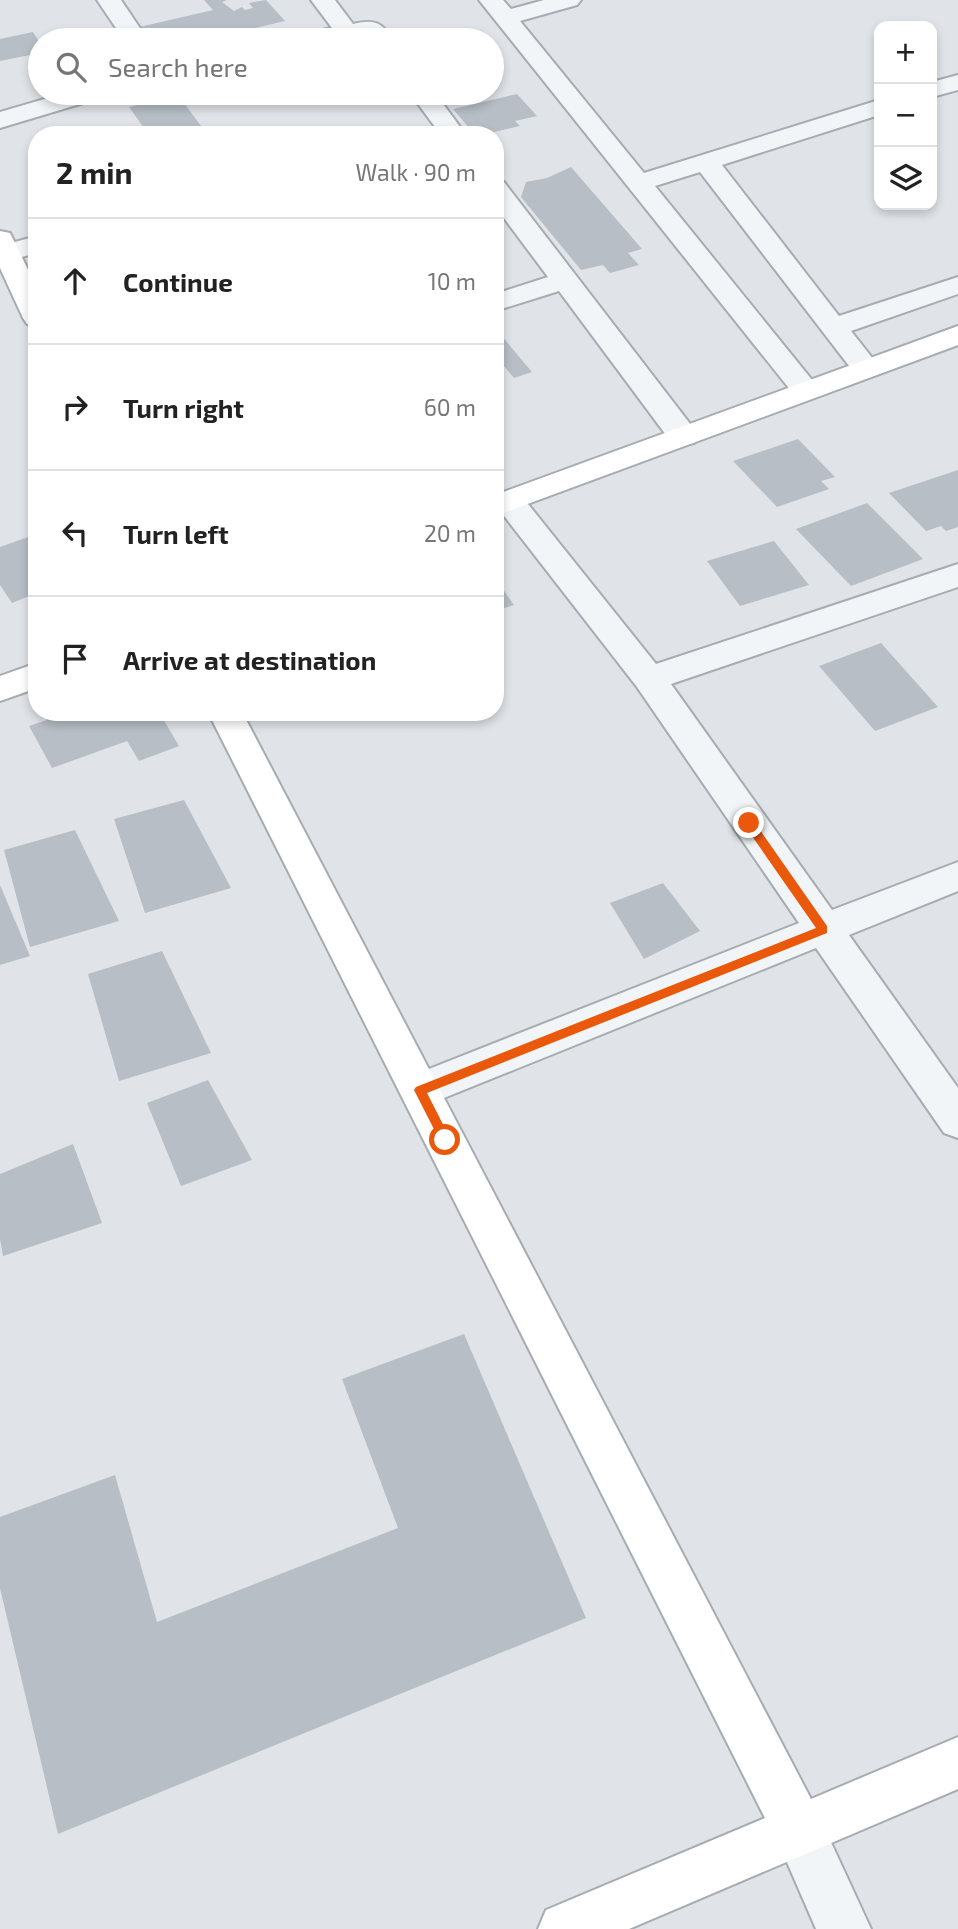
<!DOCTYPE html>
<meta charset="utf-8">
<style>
:root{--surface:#fff;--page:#f6f6f6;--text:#222;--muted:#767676;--line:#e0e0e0}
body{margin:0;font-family:"Exo 2",sans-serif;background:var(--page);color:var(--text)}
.controls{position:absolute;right:21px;top:21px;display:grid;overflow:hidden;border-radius:14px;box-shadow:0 4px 10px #0003}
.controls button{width:63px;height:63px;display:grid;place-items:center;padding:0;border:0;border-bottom:2px solid var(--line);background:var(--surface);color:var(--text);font:35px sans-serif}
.stop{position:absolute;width:21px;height:21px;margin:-16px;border:5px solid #ea580c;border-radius:50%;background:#fff}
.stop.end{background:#ea580c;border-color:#fff;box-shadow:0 2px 7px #0008}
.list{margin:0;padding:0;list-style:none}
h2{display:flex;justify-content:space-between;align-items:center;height:91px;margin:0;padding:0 28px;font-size:30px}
h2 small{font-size:23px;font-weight:400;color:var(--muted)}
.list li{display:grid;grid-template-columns:46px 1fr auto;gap:21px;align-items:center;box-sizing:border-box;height:126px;padding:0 28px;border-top:2px solid var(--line)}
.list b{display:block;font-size:26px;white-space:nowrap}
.list em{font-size:23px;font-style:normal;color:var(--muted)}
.icon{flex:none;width:38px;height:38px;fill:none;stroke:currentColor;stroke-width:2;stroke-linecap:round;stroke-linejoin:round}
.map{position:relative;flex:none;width:958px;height:1929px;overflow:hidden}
.search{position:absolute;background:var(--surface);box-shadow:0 4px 10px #0003;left:28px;top:28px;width:476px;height:77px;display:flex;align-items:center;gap:18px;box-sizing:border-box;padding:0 24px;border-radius:38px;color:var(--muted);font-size:26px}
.panel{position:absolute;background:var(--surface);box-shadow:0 4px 10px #0003;left:28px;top:126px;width:476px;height:595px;border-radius:28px}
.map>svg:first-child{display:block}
.building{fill:#b7bec5}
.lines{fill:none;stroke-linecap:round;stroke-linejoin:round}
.street-casing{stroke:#a5acb2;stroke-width:4}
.secondary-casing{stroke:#a5acb2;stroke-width:4}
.street{fill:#f2f5f7;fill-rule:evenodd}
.secondary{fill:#fff;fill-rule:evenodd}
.route{fill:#ea580c}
</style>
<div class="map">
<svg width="958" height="1929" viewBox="0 0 958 1929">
<rect width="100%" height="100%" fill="#e0e4e8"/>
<path class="building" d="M204,0H227L222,2L234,11L242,7L245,10L253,8L249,3L266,0L285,21L205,40H145L135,28L213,10Z
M33,32L40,43V53L0,61V39Z
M517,94L537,116L515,121L520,126L482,135H475L453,109Z
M178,95L204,130L183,135H149L129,107Z
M571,167L642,249L628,253L639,265L610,273L603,265L581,270L521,197L526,182L547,178Z
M495,328L532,372L514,378L495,355Z
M798,439L835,477L821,481L829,489L777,507L733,461Z
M958,470V527L946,531L941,526L926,531L889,493Z
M867,503L923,559L851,586L796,529Z
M31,536L37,545V593L12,603L0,585V547Z
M774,541L809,585L740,606L707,561Z
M495,578L514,605L495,611Z
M881,643L938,707L875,731L819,666Z
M42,712H159L179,746L139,761L127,741L52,768L29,726L47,720Z
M184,800L231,888L145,913L114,819Z
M75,830L119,921L30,947L4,850Z
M663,883L700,931L644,959L610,903Z
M0,885L30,956L0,965Z
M162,951L211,1053L119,1081L88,974Z
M208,1080L252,1160L181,1186L147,1103Z
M73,1144L102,1223L3,1256L0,1239V1174Z
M464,1334L586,1618L58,1834L0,1588V1517L115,1475L157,1622L398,1528L342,1379Z"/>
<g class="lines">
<defs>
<path id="street" d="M97,0H121L148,40H124Z
M311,0H335L353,24C375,19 381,22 394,40H370L366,35L341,40H294L298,35L332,28Z
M479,0H503L511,9L544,0H581L577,5L520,21L644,173L879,100V115L722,165L839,316L958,277V294L851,331L881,369L876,375L866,378L856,375L700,172L655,186L821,391L816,397L806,400L796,397Z
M958,75V90L932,97V82Z
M65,93H103L100,98L0,128V112Z
M410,93H435L466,135H441Z
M495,180L504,182L694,429L698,436L694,443L683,445L672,443L559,291L495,311V294L548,277L495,206Z
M37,236V253L6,261L0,260V246Z
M509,491L520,494L656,664L958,564V587L671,684L832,910L958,862V891L849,935L958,1088V1138L944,1133L816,948L434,1102L420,1107L406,1102L400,1090L406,1078L799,923L637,687L498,508L495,498L498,494Z
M799,1804L817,1812L871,1929H816L773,1830L781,1812Z"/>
<path id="secondary" d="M0,231L10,233L13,239L37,288V326L27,324L23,318L0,268Z
M958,326V345L495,516V495Z
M37,663V688L0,701V676Z
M208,712H242L811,1799L958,1737V1789L629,1929H538L546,1910L765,1818Z"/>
</defs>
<use href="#street" class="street-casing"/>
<use href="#secondary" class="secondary-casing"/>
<use href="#street" class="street"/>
<use href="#secondary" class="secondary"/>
</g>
<path class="route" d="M745,820H753L827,926V933L427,1093L451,1140L449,1143H441L414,1090L416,1087L816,928L745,826Z"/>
</svg>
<div class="controls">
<button>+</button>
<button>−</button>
<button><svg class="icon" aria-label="layers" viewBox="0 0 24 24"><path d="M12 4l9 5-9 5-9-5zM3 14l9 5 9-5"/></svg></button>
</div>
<div class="stop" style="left:445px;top:1140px"></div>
<div class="stop end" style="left:749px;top:823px"></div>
<div class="search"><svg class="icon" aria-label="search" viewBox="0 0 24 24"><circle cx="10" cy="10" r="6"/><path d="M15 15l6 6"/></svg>Search here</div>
<section class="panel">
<h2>2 min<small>Walk · 90 m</small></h2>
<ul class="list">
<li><svg class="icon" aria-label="ahead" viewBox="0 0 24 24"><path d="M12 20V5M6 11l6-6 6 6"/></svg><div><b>Continue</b></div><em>10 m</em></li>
<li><svg class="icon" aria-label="right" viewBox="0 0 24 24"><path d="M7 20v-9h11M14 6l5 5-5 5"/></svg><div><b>Turn right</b></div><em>60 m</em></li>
<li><svg class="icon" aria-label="left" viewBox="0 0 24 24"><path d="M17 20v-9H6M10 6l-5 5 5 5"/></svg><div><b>Turn left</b></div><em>20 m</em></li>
<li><svg class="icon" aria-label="arrive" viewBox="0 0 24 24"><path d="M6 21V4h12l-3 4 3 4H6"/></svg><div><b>Arrive at destination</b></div></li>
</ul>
</section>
</div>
